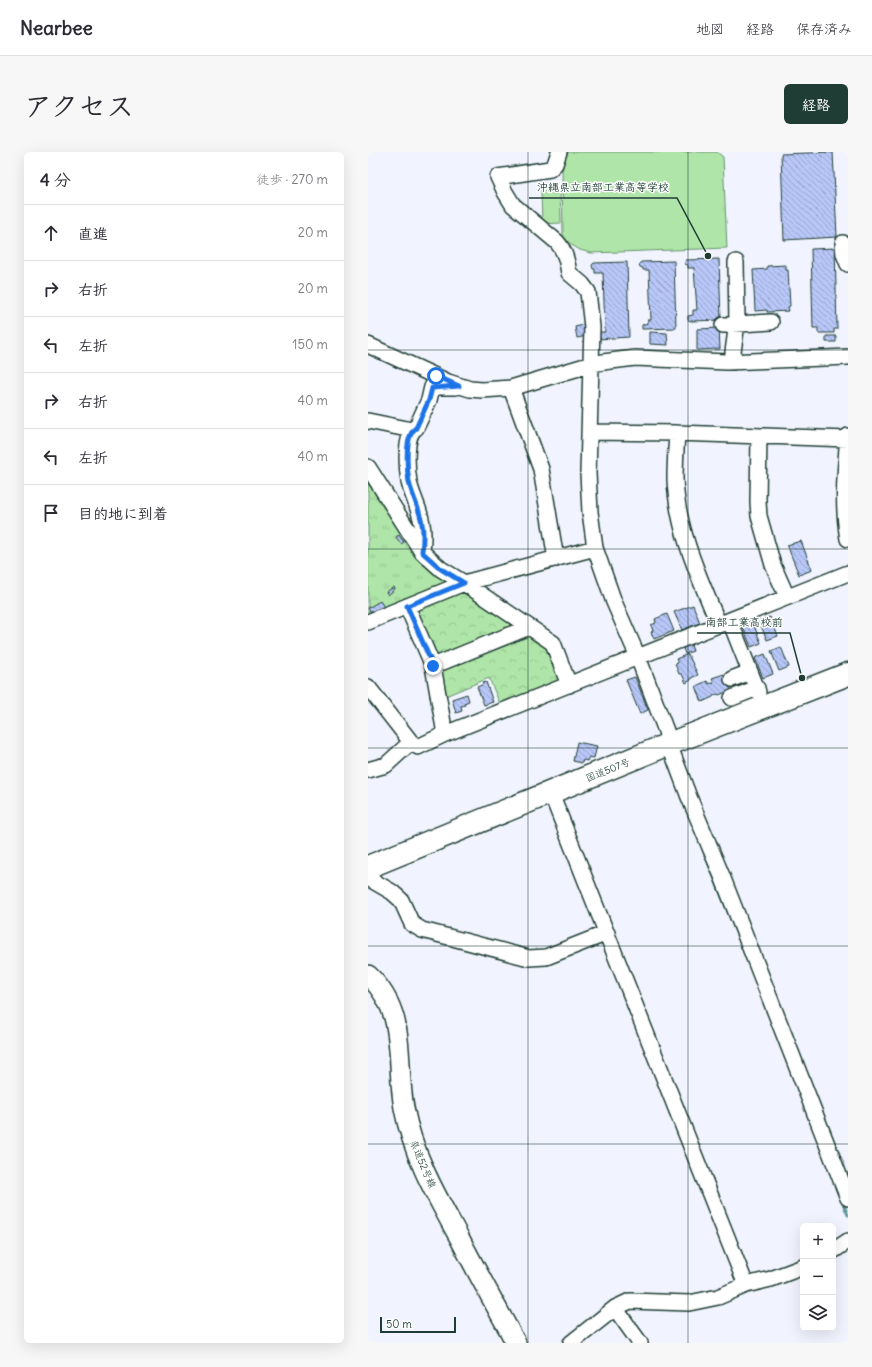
<!DOCTYPE html>
<html lang="ja">
<meta charset="utf-8">
<style>
:root{--surface:#fff;--page:#f7f7f7;--text:#2b2b33;--muted:#7c7c81;--line:#e1e1e2;--accent:#1f3d34}
body{margin:0;font-family:Delius,"Klee One",sans-serif;background:var(--page);color:var(--text)}
.controls{position:absolute;right:12px;bottom:12px;display:grid;overflow:hidden;border-radius:6px;box-shadow:0 4px 16px #0002}
.controls button{width:36px;height:36px;display:grid;place-items:center;padding:0;border:0;border-bottom:1px solid var(--line);background:var(--surface);color:var(--text);font:20px sans-serif}
.scale{position:absolute;left:12px;bottom:10px;width:76px;box-sizing:border-box;padding-left:4px;border:2px solid #1f3d34;border-top:0;font-size:11px;line-height:14px;white-space:nowrap;color:#1f3d34;-webkit-text-stroke:3px #fff;paint-order:stroke}
.stop{position:absolute;width:12px;height:12px;margin:-9px;border:3px solid #1a73e8;border-radius:50%;background:#fff}
.stop.end{background:#1a73e8;border-color:#fff;box-shadow:0 1px 4px #0008}
.list{margin:0;padding:0;list-style:none}
h2{display:flex;justify-content:space-between;align-items:center;height:52px;margin:0;padding:0 16px;font-size:17px}
h2 small{font-size:13px;font-weight:400;color:var(--muted)}
.list li{display:grid;grid-template-columns:26px 1fr auto;gap:12px;align-items:center;box-sizing:border-box;height:56px;padding:0 16px;border-top:1px solid var(--line)}
.list b{display:block;font-size:15px;white-space:nowrap}
.list em{font-size:13px;font-style:normal;color:var(--muted)}
.icon{flex:none;width:22px;height:22px;fill:none;stroke:currentColor;stroke-width:2;stroke-linecap:round;stroke-linejoin:round}
.map{position:relative;flex:none;width:480px;height:1191px;overflow:hidden;border-radius:6px}
header{display:flex;align-items:center;gap:24px;box-sizing:border-box;height:56px;padding:0 20px;background:var(--surface);border-bottom:1px solid var(--line)}
header strong{font-size:19px}
nav{display:flex;gap:22px;margin-inline-start:auto;font-size:14px}
.intro{display:flex;align-items:center;justify-content:space-between;box-sizing:border-box;height:96px;padding:0 24px}
h1{margin:0;font-size:28px}
.button{padding:10px 18px;border-radius:6px;background:var(--accent);color:#fff;font-size:14px;font-weight:700}
main{display:flex;gap:24px;padding:0 24px}
aside{flex:1;background:var(--surface);border-radius:6px;box-shadow:0 4px 16px #0002}
.map>svg:first-child{display:block}
.grass{fill:url(#grass-tufts);stroke:#67916e}
.forest{fill:url(#forest-crowns);stroke:#67916e}
.pitch{fill:#afe5a8;stroke:#67916e}
.lines{fill:none;stroke-linecap:round;stroke-linejoin:round}
.stream{stroke:#5f9a9f;stroke-width:3}
.building{fill:url(#building-back-hatch);stroke:#1f3d34}
.minor-casing{stroke:#1f3d34;stroke-width:18}
.major-casing{stroke:#1f3d34;stroke-width:22}
.highway-casing{stroke:#1f3d34;stroke-width:25}
.minor{stroke:#fff;stroke-width:15}
.major{stroke:#fff;stroke-width:19}
.highway{stroke:#fff;stroke-width:22}
.route{stroke:#1a73e8;stroke-width:5}
.grid{fill:none;stroke:#1f3d34;stroke-width:1;stroke-opacity:0.55}
.labels{text-anchor:middle;dominant-baseline:central;stroke-width:3;stroke-linejoin:round;paint-order:stroke}
.street-label{font-size:10px;fill:#1f3d34;stroke:#fff}
.leader{fill:none;stroke:#1f3d34;stroke-width:1.5}
.callout-dot{fill:#1f3d34;stroke:#fff;stroke-width:1.5}
.callout-label{font-size:11px;text-anchor:middle;font-weight:bold;fill:#1f3d34;stroke:#fff;stroke-width:3;stroke-linejoin:round;paint-order:stroke}
</style>
<header>
<strong>Nearbee</strong>
<nav><a>地図</a><a>経路</a><a>保存済み</a></nav>
</header>
<div class="intro"><h1>アクセス</h1><a class="button">経路</a></div>
<main>
<aside>
<h2>4 分<small>徒歩 · 270 m</small></h2>
<ul class="list">
<li><svg class="icon" aria-label="ahead" viewBox="0 0 24 24"><path d="M12 20V5M6 11l6-6 6 6"/></svg><div><b>直進</b></div><em>20 m</em></li>
<li><svg class="icon" aria-label="right" viewBox="0 0 24 24"><path d="M7 20v-9h11M14 6l5 5-5 5"/></svg><div><b>右折</b></div><em>20 m</em></li>
<li><svg class="icon" aria-label="left" viewBox="0 0 24 24"><path d="M17 20v-9H6M10 6l-5 5 5 5"/></svg><div><b>左折</b></div><em>150 m</em></li>
<li><svg class="icon" aria-label="right" viewBox="0 0 24 24"><path d="M7 20v-9h11M14 6l5 5-5 5"/></svg><div><b>右折</b></div><em>40 m</em></li>
<li><svg class="icon" aria-label="left" viewBox="0 0 24 24"><path d="M17 20v-9H6M10 6l-5 5 5 5"/></svg><div><b>左折</b></div><em>40 m</em></li>
<li><svg class="icon" aria-label="arrive" viewBox="0 0 24 24"><path d="M6 21V4h12l-3 4 3 4H6"/></svg><div><b>目的地に到着</b></div></li>
</ul>
</aside>
<div class="map">
<svg width="480" height="1191" viewBox="0 0 480 1191">
<defs>
<pattern id="grass-tufts" width="24" height="20" patternUnits="userSpaceOnUse"><rect width="24" height="20" fill="#afe5a8"/><path d="M3 7l-1-3M5 7V3M7 7l1-3M15 17l-1-3M17 17v-4M19 17l1-3" fill="none" stroke="#96c591"/></pattern>
<pattern id="forest-crowns" width="20" height="18" patternUnits="userSpaceOnUse"><rect width="20" height="18" fill="#afe5a8"/><path d="M2 6a3 3 0 1 1 6 0M12 15a3 3 0 1 1 6 0" fill="none" stroke="#96c591"/></pattern>
<pattern id="building-back-hatch" width="6" height="6" patternUnits="userSpaceOnUse"><rect width="6" height="6" fill="#b8c7f8"/><path d="M-1 5l2 2M0 0l6 6M5-1l2 2" fill="none" stroke="#95a3ca"/></pattern>
</defs>
<rect width="100%" height="100%" fill="#f1f4fe"/>
<filter id="ink" filterUnits="userSpaceOnUse"><feTurbulence type="fractalNoise" baseFrequency=".025" numOctaves="2"/><feDisplacementMap in="SourceGraphic" scale="8" xChannelSelector="R" yChannelSelector="G"/><feConvolveMatrix kernelMatrix="1 2 1 2 8 2 1 2 1" color-interpolation-filters="sRGB"/></filter>
<g filter="url(#ink)">
<path class="grass" d="M0,327L86,430L0,465Z"/>
<path class="forest" d="M97,437L146,470L145,478L69,508L47,455Z
M155,483C182,484 184,503 193,525L191,529L132,552L121,526L75,545L71,520L74,515Z"/>
<path class="pitch" d="M200,0H349L355,5L359,96L223,101L212,98L202,92L195,83L194,19L196,10Z
M192,38L193,71L174,72L173,39Z"/>
<g class="lines">
<path class="stream" d="M335,698L382,815
M474,1049L480,1063"/>
</g>
<path class="building" d="M465,0L469,85L416,88L413,2Z
M467,96L469,177H466V181H450V176H445L443,97Z
M351,107L353,168L323,169L320,168V164L325,163V158H329L326,116H320V113L317,112V110L318,108Z
M306,109L308,176L275,177H274V173L280,171V168H283L281,118H275V116L272,115L271,112L273,110Z
M259,110L261,185L230,187L232,180H237L235,121H227V117H225L224,113L226,111Z
M418,113V118H420L422,154L420,155L421,159L399,160V158L387,159L385,118L399,117V114Z
M215,173L216,177L218,176L219,184L209,186L207,175Z
M351,176L352,197L329,198V177Z
M282,180L299,181L300,193L282,192Z
M458,184H468V190H458Z
M31,383L36,390L33,392L28,385Z
M433,389L444,418L431,423L419,393Z
M26,435L27,437L20,443L18,440Z
M12,449L16,455L4,462L0,456Z
M325,453L332,471L314,478L306,460Z
M299,462L306,479L286,487L283,480L285,479L283,473L288,471L287,467Z
M402,465L410,484L399,488L391,469Z
M385,471L393,491L383,495L375,475Z
M323,493L325,499L317,502L315,496Z
M413,495L421,515L411,519L403,499Z
M320,502L330,523L323,526V528L318,531L314,522H311L307,512L310,511L308,507Z
M397,502L405,522L395,526L387,506Z
M356,522L363,538L351,543L350,542L345,544V545L334,550L328,534L339,529L341,532L346,530L344,526Z
M267,525L280,558L272,562L258,528Z
M118,530L125,550L116,553L109,535L114,533L115,531Z
M99,542L101,549L96,551L97,553L93,554L94,559L88,561L84,547Z
M209,590L229,594L226,606L221,605L219,609L215,608L214,611L205,609Z"/>
<g class="lines">
<defs>
<path id="minor" d="M191,0L187,12L182,17L130,25L137,40L145,53L189,90C197,99 199,109 201,121L214,132L220,140L224,175L220,321L222,360L227,396L246,450L270,505L298,579L301,592L321,645L354,724L480,1046
M475,91L476,102L480,112
M355,173L403,170
M0,193L80,230L102,237L114,238L143,236L224,212L235,210L267,206L359,210L480,205
M366,210L365,200L369,171L368,110
M143,236L173,317L188,407
M0,269L44,278
M221,280L309,281L480,287
M309,281C308,296 307,312 307,327C309,379 332,427 351,473
M391,284L390,350L391,364L405,413L419,445
M480,284C477,319 474,352 480,387
M0,315L54,400L73,417L96,431L185,491L201,533
M54,400C55,391 56,381 54,372C52,357 44,344 41,330C39,318 36,283 48,276L61,248L64,235H88
M39,454L65,514L77,582
M362,469L390,540
M0,470L96,431L227,396
M65,514L161,475
M364,527L382,520
M0,535L43,590L50,595L77,582L480,421
M364,546L389,536
M0,618L18,613L43,590
M183,641L378,1133
M0,726L24,740L33,748L44,772L54,778L161,806L178,805L239,781
M465,1099L480,1089
M247,1156L272,1191
M203,1191L247,1156L262,1149L321,1151L350,1145L378,1133L403,1127L435,1115"/>
<path id="major" d="M0,823C41,862 27,907 36,956C45,1004 69,1045 92,1087C110,1122 129,1156 148,1191"/>
<path id="highway" d="M0,715L301,592L480,522"/>
</defs>
<use href="#minor" class="minor-casing"/>
<use href="#major" class="major-casing"/>
<use href="#highway" class="highway-casing"/>
<use href="#minor" class="minor"/>
<use href="#major" class="major"/>
<use href="#highway" class="highway"/>
</g>
</g>
<g class="lines" filter="url(#ink)">
<path class="route" d="M65,514L39,454L96,431L73,417L54,400C55,391 56,381 54,372C52,357 44,344 41,330C39,318 36,283 48,276L61,248L64,236L91,234L68,224"/>
</g>
<path class="grid" d="M160,0V1191M320,0V1191M0,198H480M0,397H480M0,596H480M0,794H480M0,992H480"/>
<g class="labels">
<g class="street-label">
<text transform="translate(240 618) rotate(-22)">国道507号</text>
<text transform="translate(55 1012) rotate(67)">県道52号線</text>
</g>
</g>
<path class="leader" d="M340 104L309 46H161M434 526L422 481H329"/>
<g class="callout-dot">
<circle cx="340" cy="104" r="4"/>
<circle cx="434" cy="526" r="4"/>
</g>
<g class="callout-label">
<text x="235" y="39">沖縄県立南部工業高等学校</text>
<text x="376" y="474">南部工業高校前</text>
</g>
</svg>
<div class="controls">
<button>+</button>
<button>−</button>
<button><svg class="icon" aria-label="layers" viewBox="0 0 24 24"><path d="M12 4l9 5-9 5-9-5zM3 14l9 5 9-5"/></svg></button>
</div>
<div class="scale">50 m</div>
<div class="stop" style="left:68px;top:224px"></div>
<div class="stop end" style="left:65px;top:514px"></div>
</div>
</main>
